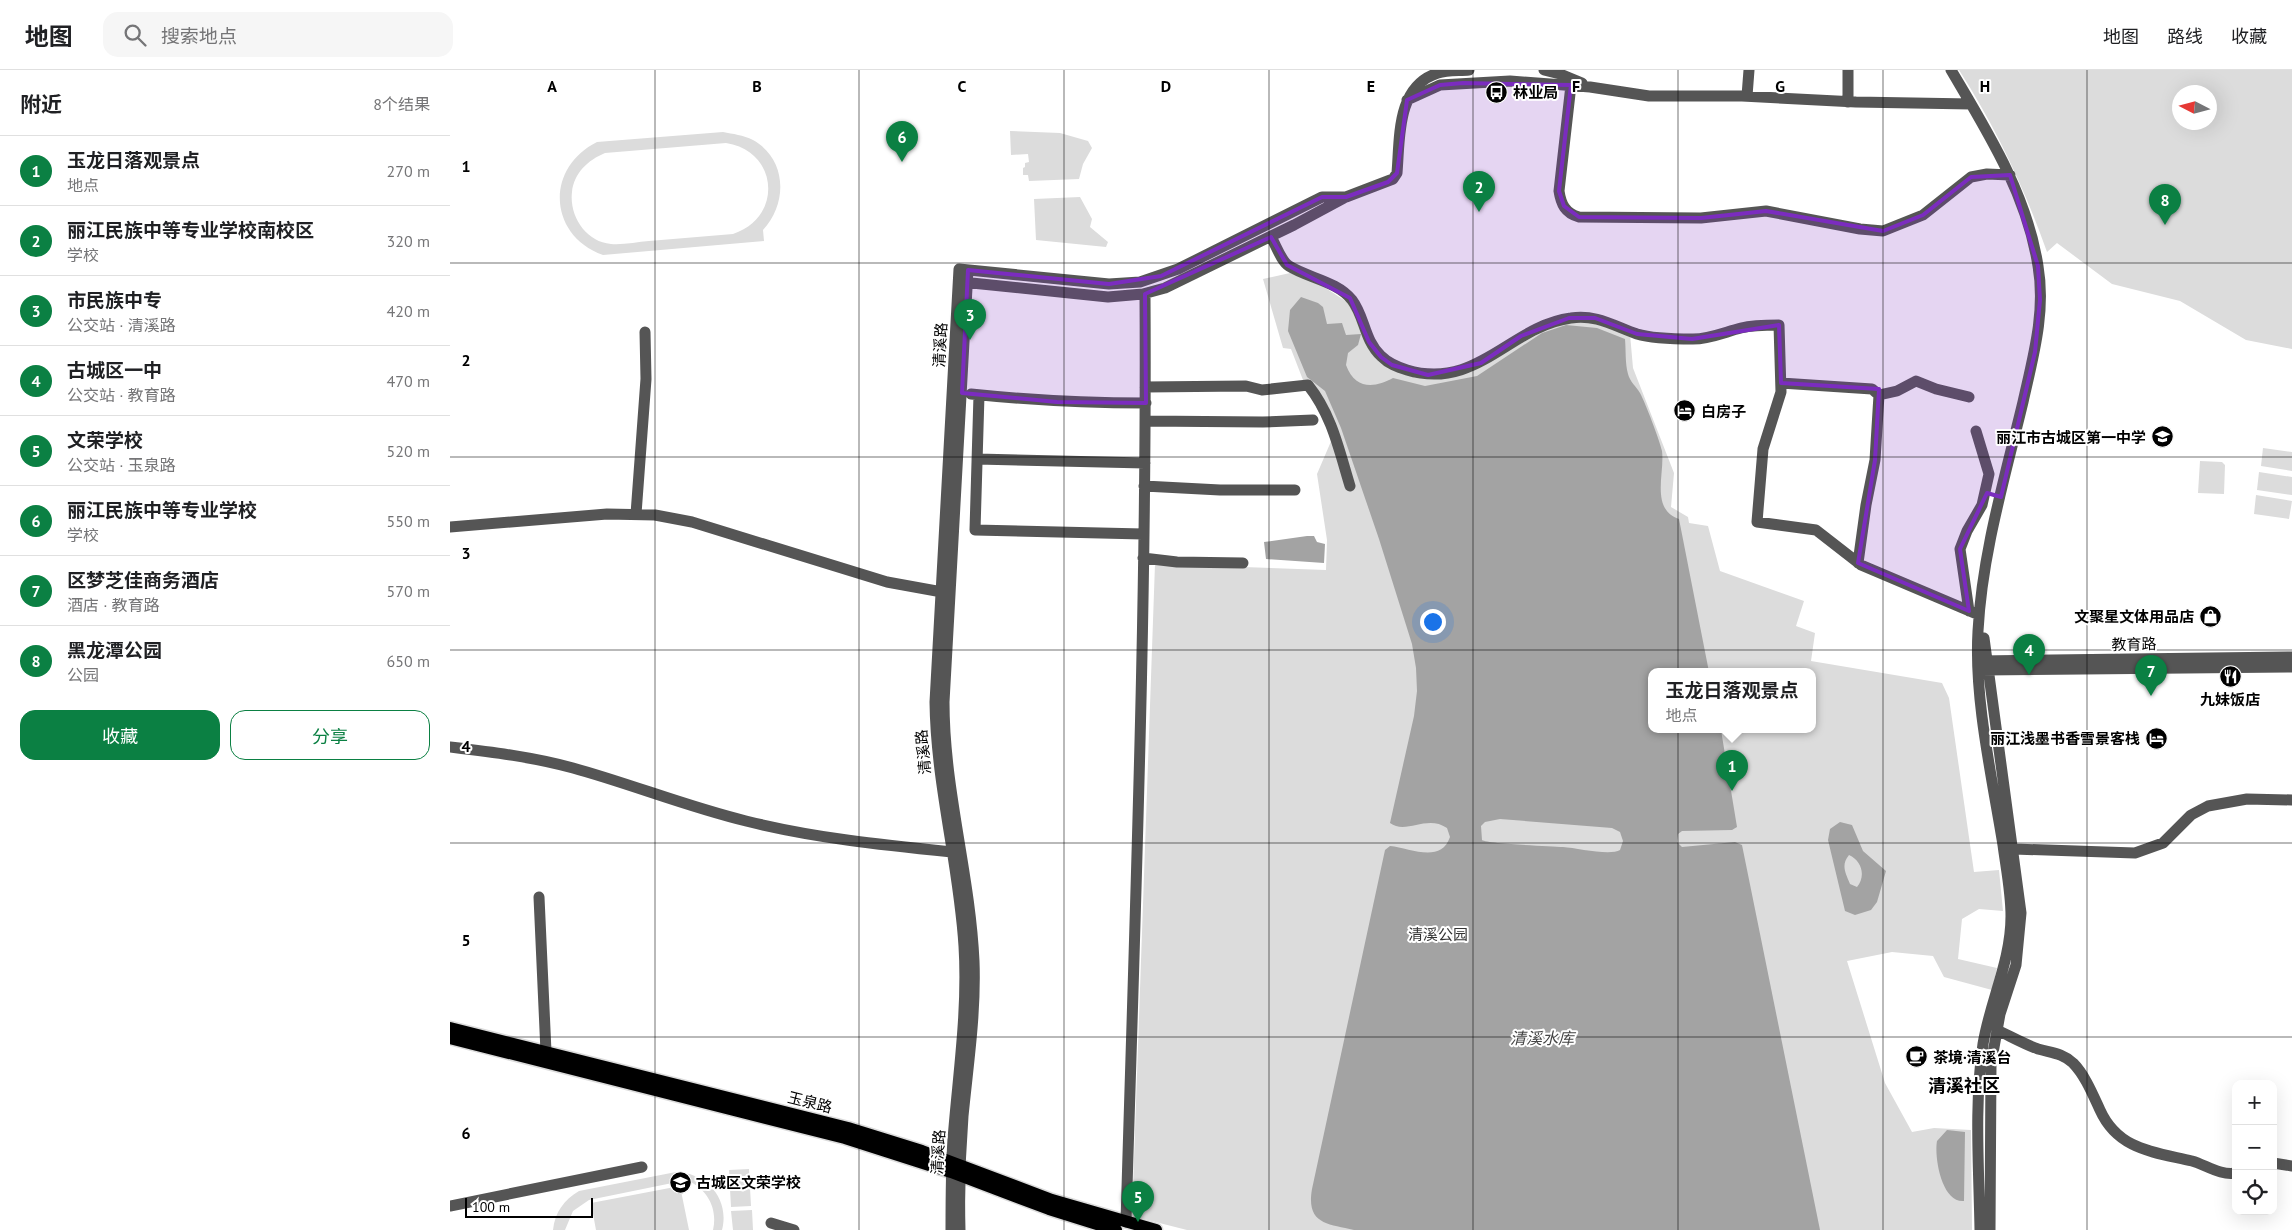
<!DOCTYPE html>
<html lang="zh">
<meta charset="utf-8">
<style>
:root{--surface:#fff;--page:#f6f6f6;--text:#202124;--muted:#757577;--line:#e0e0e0;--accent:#0b8043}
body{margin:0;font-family:"PT Sans","Noto Sans SC",sans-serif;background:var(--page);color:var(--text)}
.controls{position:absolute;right:15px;bottom:15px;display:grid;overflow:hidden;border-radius:10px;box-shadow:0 5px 20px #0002}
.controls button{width:45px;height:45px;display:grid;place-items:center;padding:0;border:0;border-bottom:1px solid var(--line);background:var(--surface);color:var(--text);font:25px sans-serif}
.compass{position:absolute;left:1722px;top:15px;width:45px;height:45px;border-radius:50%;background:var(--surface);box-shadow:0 5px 20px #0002;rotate:276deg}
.scale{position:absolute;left:15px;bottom:12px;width:128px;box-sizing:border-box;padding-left:5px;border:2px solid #000;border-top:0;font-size:14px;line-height:18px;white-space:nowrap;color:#000;-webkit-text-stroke:4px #fff;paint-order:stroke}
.you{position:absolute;left:982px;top:551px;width:18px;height:18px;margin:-12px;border:4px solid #fff;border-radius:50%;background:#1a73e8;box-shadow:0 0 0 8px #1a73e833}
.badge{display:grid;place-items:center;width:32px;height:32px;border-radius:50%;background:var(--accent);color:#fff;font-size:16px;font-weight:700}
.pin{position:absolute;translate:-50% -41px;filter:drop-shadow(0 1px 2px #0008)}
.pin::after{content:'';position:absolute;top:26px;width:18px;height:15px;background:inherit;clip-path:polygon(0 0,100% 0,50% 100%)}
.popup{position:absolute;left:1198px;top:598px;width:168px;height:65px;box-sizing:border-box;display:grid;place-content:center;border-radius:10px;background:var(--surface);filter:drop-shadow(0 1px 4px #0005);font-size:16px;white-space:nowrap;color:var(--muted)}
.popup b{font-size:19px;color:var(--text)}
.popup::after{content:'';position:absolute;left:50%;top:100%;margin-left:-10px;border:10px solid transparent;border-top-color:var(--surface)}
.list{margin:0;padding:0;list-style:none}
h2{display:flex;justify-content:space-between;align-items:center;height:65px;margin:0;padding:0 20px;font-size:21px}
h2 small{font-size:16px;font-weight:400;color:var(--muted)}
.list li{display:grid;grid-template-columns:32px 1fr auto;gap:15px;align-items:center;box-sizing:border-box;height:70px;padding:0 20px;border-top:1px solid var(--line)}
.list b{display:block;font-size:19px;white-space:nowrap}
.list p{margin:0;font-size:16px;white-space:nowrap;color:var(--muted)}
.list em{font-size:16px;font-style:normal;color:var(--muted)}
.actions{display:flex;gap:10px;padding:15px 20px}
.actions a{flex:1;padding:11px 0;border:1px solid var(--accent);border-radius:15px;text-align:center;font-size:18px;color:var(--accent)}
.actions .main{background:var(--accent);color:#fff}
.icon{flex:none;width:28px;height:28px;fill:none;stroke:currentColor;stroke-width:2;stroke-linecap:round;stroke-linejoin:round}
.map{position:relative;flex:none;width:1842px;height:1160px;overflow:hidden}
header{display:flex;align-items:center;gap:30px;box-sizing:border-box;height:70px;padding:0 25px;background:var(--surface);border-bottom:1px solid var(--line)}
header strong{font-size:24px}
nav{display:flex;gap:28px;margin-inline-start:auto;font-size:18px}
.search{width:350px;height:45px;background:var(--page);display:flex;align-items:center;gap:12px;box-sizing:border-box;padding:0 18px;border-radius:15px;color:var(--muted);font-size:19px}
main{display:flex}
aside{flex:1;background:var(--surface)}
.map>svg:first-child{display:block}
.green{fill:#dcdcdc;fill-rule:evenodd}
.water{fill:#a3a3a3;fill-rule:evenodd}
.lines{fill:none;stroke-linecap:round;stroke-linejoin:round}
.major-casing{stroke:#dbdbdb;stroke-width:15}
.minor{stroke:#555;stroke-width:11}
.major{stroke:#000;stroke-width:12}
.marked{fill:#7b2cbf;fill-opacity:0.2;stroke:#7b2cbf;stroke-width:4;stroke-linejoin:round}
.grid{fill:none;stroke:#000;stroke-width:1;stroke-opacity:0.55}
.labels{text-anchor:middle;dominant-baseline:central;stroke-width:4;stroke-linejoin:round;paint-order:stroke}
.poi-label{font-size:15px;font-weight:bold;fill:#000;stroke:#fff;text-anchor:start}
.street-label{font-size:15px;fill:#000;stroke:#fff}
.park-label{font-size:15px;fill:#333;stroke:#fff}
.water-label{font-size:16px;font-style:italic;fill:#444;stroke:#fff}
.quarter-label{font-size:18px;font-weight:bold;fill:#000;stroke:#fff}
.grid-label{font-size:16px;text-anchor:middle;font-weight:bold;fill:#000;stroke:#fff;stroke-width:4;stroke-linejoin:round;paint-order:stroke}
</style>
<header>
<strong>地图</strong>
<div class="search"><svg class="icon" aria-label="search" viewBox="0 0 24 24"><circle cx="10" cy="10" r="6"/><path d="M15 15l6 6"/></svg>搜索地点</div>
<nav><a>地图</a><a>路线</a><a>收藏</a></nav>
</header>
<main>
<aside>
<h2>附近<small>8个结果</small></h2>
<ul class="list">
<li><span class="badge">1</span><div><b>玉龙日落观景点</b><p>地点</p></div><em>270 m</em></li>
<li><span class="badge">2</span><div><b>丽江民族中等专业学校南校区</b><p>学校</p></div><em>320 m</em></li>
<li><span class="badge">3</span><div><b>市民族中专</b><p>公交站 · 清溪路</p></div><em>420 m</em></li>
<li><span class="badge">4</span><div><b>古城区一中</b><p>公交站 · 教育路</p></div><em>470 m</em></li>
<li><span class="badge">5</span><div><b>文荣学校</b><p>公交站 · 玉泉路</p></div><em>520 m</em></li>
<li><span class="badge">6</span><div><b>丽江民族中等专业学校</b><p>学校</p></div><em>550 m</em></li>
<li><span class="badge">7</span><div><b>区梦芝佳商务酒店</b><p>酒店 · 教育路</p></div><em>570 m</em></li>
<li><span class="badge">8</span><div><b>黑龙潭公园</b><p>公园</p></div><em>650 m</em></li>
</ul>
<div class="actions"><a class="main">收藏</a><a>分享</a></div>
</aside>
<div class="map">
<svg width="1842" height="1160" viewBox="0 0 1842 1160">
<rect width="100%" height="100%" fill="#fff"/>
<path class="green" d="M1509,0H1842V279L1796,270L1730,231L1662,214L1607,173L1597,182C1574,117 1546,58 1509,0ZM1730,22H1760V52H1730Z
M560,61L610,63L638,71L642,78L633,94L629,109L579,111L578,105H573V98L575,97V93L579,92L578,84L561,85Z
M273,62C283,64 293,65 303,70C337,89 338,133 313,160L314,171L153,185C98,165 95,98 147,72ZM276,73C329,81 333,148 283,164C255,166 227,169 199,171C187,172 173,175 161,174C136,172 119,146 122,122C124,103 138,90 155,83Z
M630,127L642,149L640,157L658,172L656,177L586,170L584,129Z
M840,203L868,213L897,232L940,299L966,308L980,309L1052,284L1103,256L1138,251L1180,264L1183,298L1224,403L1221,437L1238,447L1239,453L1258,456L1270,501L1354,531L1346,556L1365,563L1361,591L1492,613L1499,628L1524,802L1549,800L1553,841L1529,839L1512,849L1508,889L1547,898L1542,920L1494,907L1483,886L1442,882L1397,891L1435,1013L1462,1062L1484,1058L1521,1060L1522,1160H737L682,1146L705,494L876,500L877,470L867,404L882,369L853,310L841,279L833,278L813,209ZM1202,602H1362V660H1202Z
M1813,378L1842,382V401L1811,396Z
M1750,391L1772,392L1775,395L1774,424L1748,423Z
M1809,402L1842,407V425L1807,420Z
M1806,425L1842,431L1839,449L1804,444Z
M299,1099L301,1136L281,1137L279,1100Z
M226,1102C257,1103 280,1129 272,1160H263C268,1138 257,1119 237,1110L139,1130L123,1141L115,1160H103C105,1142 114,1130 129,1121Z
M230,1116L239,1160H146L141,1133Z
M302,1140L303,1160H283L281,1141Z"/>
<path class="water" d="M851,227L868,233L873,237L877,254L892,253L896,265L911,264L908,275L898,283L896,295C905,320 925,318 943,308L975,316L1027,306L1092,263L1116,255L1147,258L1175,269C1176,280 1175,293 1178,304C1180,312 1186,316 1190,323C1195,332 1210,371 1212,381C1215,403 1200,439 1229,449L1259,602H1202V660H1271L1287,757L1282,760L1232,761L1228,764L1227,772L1232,777L1285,772L1292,775L1370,1160H904C877,1154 856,1154 862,1119L935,780L940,776C960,778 991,794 1000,767L997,758C977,744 956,765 940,753L964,646L967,621L966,598L962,574L929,469L891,358L875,321L857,307L838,261L840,240ZM1050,749L1162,758L1170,762L1173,771L1170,780C1160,786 1127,778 1113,777C1100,776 1038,774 1032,770L1031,756L1035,752Z
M857,466H864L867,472L875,474L874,493L816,489L814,472Z
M1390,752L1402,755L1413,781L1436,801L1427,832L1421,840L1405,845L1395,841L1378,770L1380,759ZM1399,785C1412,791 1416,806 1407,817L1400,814C1395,802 1391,795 1399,785Z
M1497,1060L1515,1062L1514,1131C1492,1133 1484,1088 1487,1071Z"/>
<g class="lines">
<defs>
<path id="major" d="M0,958L398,1058L472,1081L602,1130L706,1160
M0,968L395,1068L501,1102L599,1139L666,1160"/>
</defs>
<use href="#major" class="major-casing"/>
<path class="minor" d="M1094,0L1110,4L1132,13
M1398,0V32
M1501,0C1537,61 1577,124 1588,196C1596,242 1583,287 1573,332C1555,407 1532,484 1528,561C1524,629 1542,707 1553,775C1556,798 1561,822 1561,846C1561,891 1540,931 1533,974C1524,1035 1529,1099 1530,1160
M1121,15L1109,121C1111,134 1115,143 1129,147L1251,148L1316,141L1410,159L1433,161L1473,145L1521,107L1537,104L1560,105
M1297,26L1299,0
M957,30L990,15L1060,11L1140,17L1199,26H1292L1406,32L1521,34
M821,167C826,175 831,191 839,196C858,208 887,211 902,230C915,247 914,270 931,286C939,294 947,297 957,300C1027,321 1060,256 1121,248C1146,244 1164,256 1187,264C1200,268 1229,269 1243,269C1260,269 1275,262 1291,258C1303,255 1316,255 1329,255L1331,322L1313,379L1307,452L1366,460L1411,495L1529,545
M512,212L658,227L693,224L715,218L844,155L896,127L943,109L947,103C950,68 946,16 988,3C997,0 1010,1 1019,0
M1331,313L1422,319L1429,325L1447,321L1466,311L1486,319L1519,327
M695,317L796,316L812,320L858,315C882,345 889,380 900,416
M521,324C579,330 637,333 696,333
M529,325L525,460L693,464
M696,351L813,352L863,350
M527,389L695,393
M694,416L770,420H845
M186,444L196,309L195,262
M0,457L157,444L205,445L242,452L437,512L492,522
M693,488L727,492L793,493
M1408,493L1416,435L1425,390L1429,325
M1519,541L1510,479L1517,461L1532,435L1539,404L1526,361
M1534,568L1571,843L1566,895L1550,944L1541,994L1540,1160
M1529,591L1842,587
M1531,600L1842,597
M0,677C41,682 83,687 123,698C181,714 238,737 296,751C364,768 433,775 502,782
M1564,779L1685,783L1713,773L1741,745L1758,736L1797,729L1842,730
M89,827L96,982
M1547,960C1560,966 1574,974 1588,979C1602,983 1612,983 1623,993C1635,1005 1643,1025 1650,1040C1668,1080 1704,1082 1742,1091C1756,1095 1771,1106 1786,1103
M1823,1093L1842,1096
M0,1136L192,1097
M676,1152C685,843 697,533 695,224
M321,1153L344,1160
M501,1160C501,1130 501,1099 503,1069C508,1005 518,941 514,876C509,794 486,715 485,632L509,199L659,214L690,212L728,199L872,127H896
M510,1160C509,1122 510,1084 513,1046C518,995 526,943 524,891C520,804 494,720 494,632L518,200"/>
<use href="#major" class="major"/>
</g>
<path class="marked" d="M1013,13L1121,15L1109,121L1114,136L1129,147L1251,148L1316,141L1433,161L1473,145L1521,107L1560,105L1588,196L1590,230L1585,282L1551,427L1537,423L1510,479L1519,541L1408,493L1425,390L1429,319L1331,313L1329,255L1242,269L1187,264L1145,248H1119L1071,266L1031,293L978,305L942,295L931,287L919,272L900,228L837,195L821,167L695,224L696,333L607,332L512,323L518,200L659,214L711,206L872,127H896L938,112L947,103L957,30L990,15Z"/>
<path class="grid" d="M205,0V1160M409,0V1160M614,0V1160M819,0V1160M1023,0V1160M1228,0V1160M1433,0V1160M1637,0V1160M0,193H1842M0,387H1842M0,580H1842M0,773H1842M0,967H1842"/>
<defs>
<symbol id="bus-disc" viewBox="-11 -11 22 22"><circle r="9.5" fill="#000" stroke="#fff"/><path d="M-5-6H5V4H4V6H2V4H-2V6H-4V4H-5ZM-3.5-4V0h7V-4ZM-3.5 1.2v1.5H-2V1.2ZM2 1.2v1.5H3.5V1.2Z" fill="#fff"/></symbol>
<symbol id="hotel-disc" viewBox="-11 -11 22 22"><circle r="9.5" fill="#000" stroke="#fff"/><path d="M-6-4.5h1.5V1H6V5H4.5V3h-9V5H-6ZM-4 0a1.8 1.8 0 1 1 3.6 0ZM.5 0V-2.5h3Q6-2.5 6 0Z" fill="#fff"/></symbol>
<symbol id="school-disc" viewBox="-11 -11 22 22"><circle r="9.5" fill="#000" stroke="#fff"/><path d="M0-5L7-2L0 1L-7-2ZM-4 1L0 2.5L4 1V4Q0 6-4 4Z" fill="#fff"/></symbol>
<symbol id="shop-disc" viewBox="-11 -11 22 22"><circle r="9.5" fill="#000" stroke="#fff"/><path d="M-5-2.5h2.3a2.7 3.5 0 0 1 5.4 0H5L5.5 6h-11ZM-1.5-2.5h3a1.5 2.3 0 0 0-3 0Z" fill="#fff"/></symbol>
<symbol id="restaurant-disc" viewBox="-11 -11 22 22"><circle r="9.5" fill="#000" stroke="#fff"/><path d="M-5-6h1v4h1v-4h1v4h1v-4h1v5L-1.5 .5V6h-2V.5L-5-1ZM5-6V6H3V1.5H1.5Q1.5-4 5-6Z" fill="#fff"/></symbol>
<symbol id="cafe-disc" viewBox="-11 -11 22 22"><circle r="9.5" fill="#000" stroke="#fff"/><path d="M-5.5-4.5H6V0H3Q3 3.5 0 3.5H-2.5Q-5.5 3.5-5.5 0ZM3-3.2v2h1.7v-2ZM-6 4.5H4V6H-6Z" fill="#fff"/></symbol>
</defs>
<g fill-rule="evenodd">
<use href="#bus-disc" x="1034" y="10" width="25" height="25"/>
<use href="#hotel-disc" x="1222" y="328" width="25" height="25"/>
<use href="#school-disc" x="1700" y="354" width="25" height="25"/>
<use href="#shop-disc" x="1748" y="534" width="25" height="25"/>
<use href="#restaurant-disc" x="1768" y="594" width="25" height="25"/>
<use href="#hotel-disc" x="1694" y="656" width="25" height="25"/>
<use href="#cafe-disc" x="1454" y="974" width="25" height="25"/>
<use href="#school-disc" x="218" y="1100" width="25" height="25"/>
</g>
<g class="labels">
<g class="poi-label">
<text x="1063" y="22">林业局</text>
<text x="1251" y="341">白房子</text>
<text x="1696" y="367" text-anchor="end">丽江市古城区第一中学</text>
<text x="1744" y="546" text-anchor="end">文聚星文体用品店</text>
<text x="1780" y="629" text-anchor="middle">九妹饭店</text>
<text x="1690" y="668" text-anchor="end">丽江浅墨书香雪景客栈</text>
<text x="1483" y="987">茶境·清溪台</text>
<text x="246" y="1112">古城区文荣学校</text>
</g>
<g class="street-label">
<text transform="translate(490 275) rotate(-87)">清溪路</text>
<text transform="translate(1684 574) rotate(-1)">教育路</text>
<text transform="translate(473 682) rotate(-95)">清溪路</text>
<text transform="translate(360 1032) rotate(14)">玉泉路</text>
<text transform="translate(488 1082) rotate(-87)">清溪路</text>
</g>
<g class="park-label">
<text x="988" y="864">清溪公园</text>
</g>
<g class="water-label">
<text x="1092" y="968">清溪水库</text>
</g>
<g class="quarter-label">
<text x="1514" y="1015">清溪社区</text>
</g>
</g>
<g class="grid-label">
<text x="102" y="22">A</text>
<text x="307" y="22">B</text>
<text x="512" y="22">C</text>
<text x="716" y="22">D</text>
<text x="921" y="22">E</text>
<text x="1126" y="22">F</text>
<text x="1330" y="22">G</text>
<text x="1535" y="22">H</text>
<text x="16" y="102">1</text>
<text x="16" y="296">2</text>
<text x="16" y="489">3</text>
<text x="16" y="682">4</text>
<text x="16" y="876">5</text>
<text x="16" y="1069">6</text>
</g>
</svg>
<div class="controls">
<button>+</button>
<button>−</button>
<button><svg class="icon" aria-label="locate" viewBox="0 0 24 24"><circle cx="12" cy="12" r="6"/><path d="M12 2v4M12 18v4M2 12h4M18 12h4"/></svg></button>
</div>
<svg class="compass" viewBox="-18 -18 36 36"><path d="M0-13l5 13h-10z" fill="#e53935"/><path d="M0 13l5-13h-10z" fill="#757577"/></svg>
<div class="scale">100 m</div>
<div class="you"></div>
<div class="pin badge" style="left:1282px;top:721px">1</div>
<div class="popup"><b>玉龙日落观景点</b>地点</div>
<div class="pin badge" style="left:1029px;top:142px">2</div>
<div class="pin badge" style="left:520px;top:270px">3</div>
<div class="pin badge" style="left:1579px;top:605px">4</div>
<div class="pin badge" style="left:688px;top:1152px">5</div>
<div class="pin badge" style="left:452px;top:92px">6</div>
<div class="pin badge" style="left:1701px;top:626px">7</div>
<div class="pin badge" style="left:1715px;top:155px">8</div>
</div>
</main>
